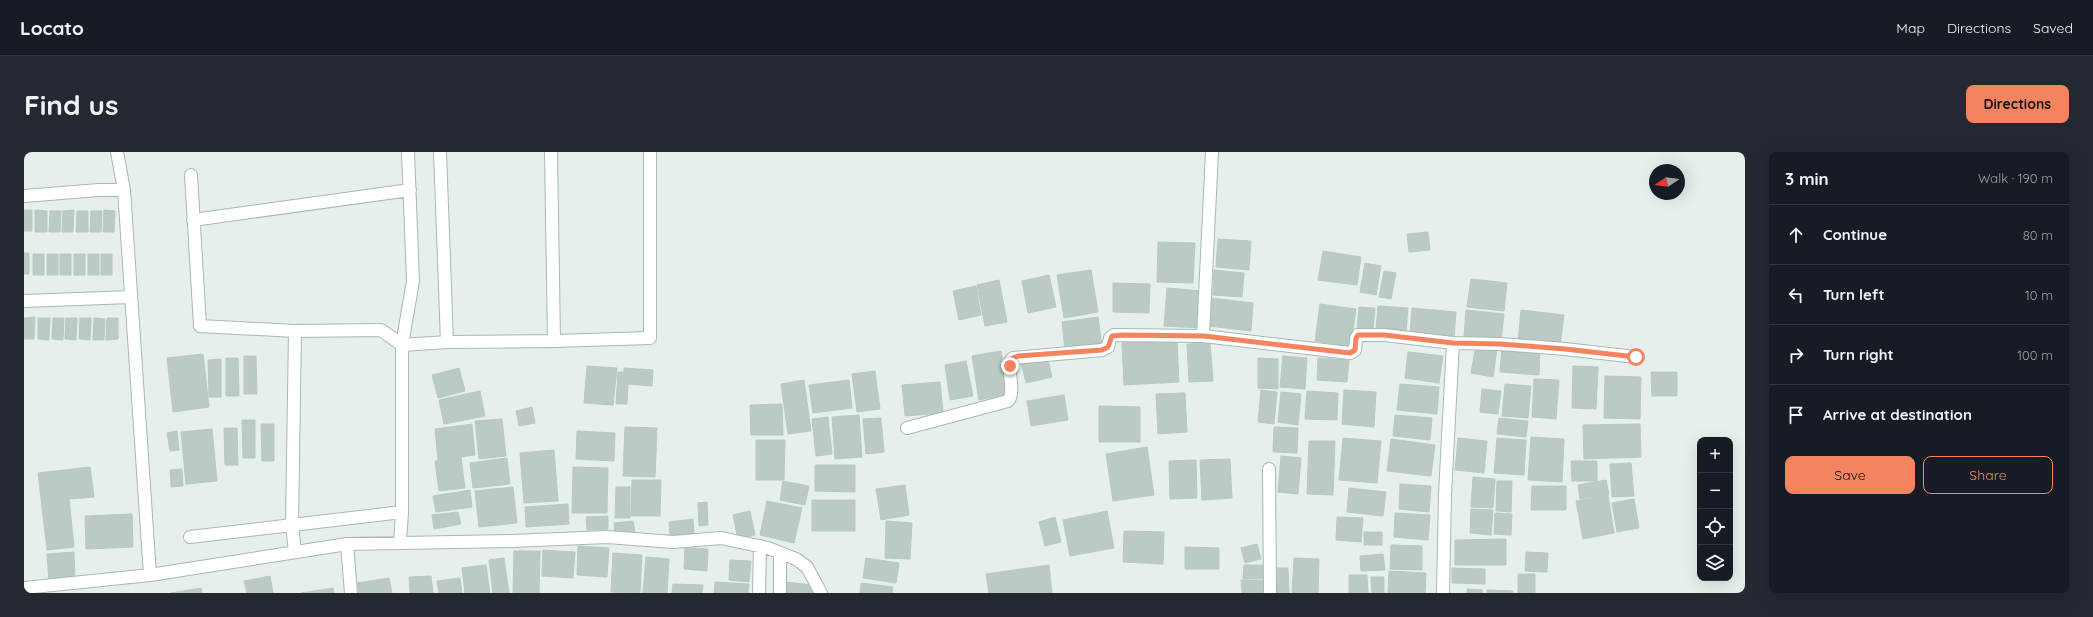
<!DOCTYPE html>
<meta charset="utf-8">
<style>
:root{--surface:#171b24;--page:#242831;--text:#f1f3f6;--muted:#9ea1a6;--line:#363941;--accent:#f4845f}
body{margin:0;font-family:Quicksand,sans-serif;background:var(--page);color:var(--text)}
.controls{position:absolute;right:12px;bottom:12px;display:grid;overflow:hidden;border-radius:8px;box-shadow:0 4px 16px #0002}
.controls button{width:36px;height:36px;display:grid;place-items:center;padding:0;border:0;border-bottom:1px solid var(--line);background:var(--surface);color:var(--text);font:20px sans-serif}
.compass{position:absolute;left:1625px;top:12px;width:36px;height:36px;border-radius:50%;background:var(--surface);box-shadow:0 4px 16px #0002;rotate:257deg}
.stop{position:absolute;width:12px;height:12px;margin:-9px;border:3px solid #f4845f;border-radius:50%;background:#fff}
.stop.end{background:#f4845f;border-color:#fff;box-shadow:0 1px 4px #0008}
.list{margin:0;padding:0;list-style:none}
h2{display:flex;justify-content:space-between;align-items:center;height:52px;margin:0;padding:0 16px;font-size:17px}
h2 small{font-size:13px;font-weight:400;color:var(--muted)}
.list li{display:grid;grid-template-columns:26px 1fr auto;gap:12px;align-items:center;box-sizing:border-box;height:60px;padding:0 16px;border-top:1px solid var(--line)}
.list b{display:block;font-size:15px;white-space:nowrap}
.list em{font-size:13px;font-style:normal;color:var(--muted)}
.actions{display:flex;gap:8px;padding:12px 16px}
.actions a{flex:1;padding:9px 0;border:1px solid var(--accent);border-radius:8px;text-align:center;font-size:14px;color:var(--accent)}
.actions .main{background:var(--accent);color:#111}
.icon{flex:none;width:22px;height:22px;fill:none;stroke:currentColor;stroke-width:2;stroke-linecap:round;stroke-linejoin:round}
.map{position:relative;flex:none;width:1721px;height:441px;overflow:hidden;border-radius:8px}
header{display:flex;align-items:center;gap:24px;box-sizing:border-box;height:56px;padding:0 20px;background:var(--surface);border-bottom:1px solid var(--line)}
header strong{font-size:19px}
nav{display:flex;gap:22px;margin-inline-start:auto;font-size:14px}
.intro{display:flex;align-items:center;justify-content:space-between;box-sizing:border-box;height:96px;padding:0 24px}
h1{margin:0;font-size:28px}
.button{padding:10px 18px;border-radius:8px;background:var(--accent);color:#111;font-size:14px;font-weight:700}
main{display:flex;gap:24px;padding:0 24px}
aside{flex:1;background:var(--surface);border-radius:8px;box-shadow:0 4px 16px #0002}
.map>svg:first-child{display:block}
.building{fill:#bbcac4;stroke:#b8c9c2}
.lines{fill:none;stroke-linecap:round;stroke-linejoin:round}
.minor-casing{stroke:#a8b8b2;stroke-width:14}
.minor{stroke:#fff;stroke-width:12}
.route{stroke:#f4845f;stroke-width:5}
</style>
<header>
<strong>Locato</strong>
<nav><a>Map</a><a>Directions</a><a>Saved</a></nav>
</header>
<div class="intro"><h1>Find us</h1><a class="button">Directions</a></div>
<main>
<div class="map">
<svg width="1721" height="441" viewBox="0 0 1721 441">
<rect width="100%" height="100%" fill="#e6efeb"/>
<path class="building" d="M0,58H8V79H0Z
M11,58L23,59V80H11Z
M50,58L49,80H38L39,59Z
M80,58L91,59L90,80H79Z
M26,59H37L36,80H25Z
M53,59H64V80H52Z
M67,59H78L77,80H66Z
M1404,80L1406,98L1385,100L1383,82Z
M1194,87L1227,89L1225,118L1192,115Z
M1134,90L1171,91L1169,131L1133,130Z
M1299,99L1337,105L1333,133L1294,128Z
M0,101H5V122H0Z
M9,102H20V123H9Z
M23,102H34V123H23Z
M36,102H47V123H36Z
M50,102H61V123H50Z
M64,102H75V123H64Z
M77,102H88V123H77Z
M1341,111L1357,114L1352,143L1336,140Z
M1067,118L1074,160L1040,166L1033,123Z
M1190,118L1220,121L1218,145L1189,143Z
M1360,119L1372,121L1367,147L1355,145Z
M1025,123L1032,155L1004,161L998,129Z
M1447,127L1483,131L1480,159L1443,155Z
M975,128L983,170L961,174L953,133Z
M1089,131L1126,132L1125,161L1089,160Z
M952,134L957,163L935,168L929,139Z
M1143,136L1179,139L1177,176L1140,174Z
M1187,146L1229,151L1227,179L1184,174Z
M1296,152L1332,157L1327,194L1291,189Z
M1354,154L1384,156L1382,180L1352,178Z
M1335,155L1351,156L1349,178L1333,177Z
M1388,156L1432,160L1430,186L1386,182Z
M1442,158L1480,162L1477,189L1440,185Z
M1497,158L1540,163L1536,194L1494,189Z
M11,165L10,187H0V166Z
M1074,165L1078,195L1041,199L1038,170Z
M14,166H26L25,188L14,187Z
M29,166H40L39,188L28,187Z
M42,166H53L52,188L41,187Z
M56,166H67L66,188L55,187Z
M70,166L81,167L80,188H69Z
M83,166H94V187L82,188Z
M1153,189L1155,230L1100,233L1098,191Z
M1186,191L1189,229L1165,230L1163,192Z
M1452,194L1473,197L1469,225L1447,221Z
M1478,195L1516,198L1515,223L1476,220Z
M977,199L984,242L955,248L948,204Z
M1384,200L1419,204L1415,231L1381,226Z
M179,202L185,255L149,260L143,206Z
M1023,203L1028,225L1002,231L997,209Z
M220,204H232L233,242H220Z
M1259,204L1283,206L1281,237L1256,235Z
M202,206H214L215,244H202Z
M1234,206L1254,207V237L1234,236Z
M1294,206L1325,208L1323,230L1293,228Z
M197,207V245H185L184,208Z
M942,209L949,244L926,248L921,213Z
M563,214L593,216L589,253L560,251Z
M1549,214L1574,215L1572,257L1548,256Z
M435,216L441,239L414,246L408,223Z
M600,216L629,218L628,234L604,232L603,252H592L594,220H600Z
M851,219L856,257L833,260L828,222Z
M1627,220H1653V244H1628Z
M1581,224L1617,225L1616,267L1580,266Z
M1510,227L1535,228L1532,267L1508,265Z
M780,228L787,279L764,282L757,232Z
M825,228L828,256L789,261L785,233Z
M916,230L919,261L881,264L878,233Z
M1376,232L1415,235L1413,262L1373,258Z
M1481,232L1507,234L1504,266L1478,264Z
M1458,237L1477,239L1474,262L1456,260Z
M1237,238L1253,240L1250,272L1234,270Z
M1320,238L1352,240L1350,275L1318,272Z
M456,239L461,264L420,272L415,248Z
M1283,239L1314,241L1313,268L1281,267Z
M1257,240L1277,242L1274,273L1254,270Z
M1161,241L1163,280L1134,282L1132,242Z
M1040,243L1044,268L1007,274L1003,249Z
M758,252L759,283H727L726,253Z
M1075,254L1116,255V290H1075Z
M508,255L511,271L495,274L492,259Z
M835,263L838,305L811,307L808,265Z
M1371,263L1408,266L1406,288L1369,284Z
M804,265L808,302L792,304L788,267Z
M857,266L860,300L842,302L839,267Z
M1475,266L1504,269L1502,285L1473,282Z
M478,267L482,304L455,307L451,269Z
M218,268H231V306H219Z
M237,272H250V309H238Z
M448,272L451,303L414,308L411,277Z
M1616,272L1617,305L1560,307L1559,273Z
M601,275L633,276L631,325L599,324Z
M1250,275L1274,276L1273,301L1249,300Z
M200,276H213L214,313H201Z
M188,277L193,329L162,332L157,280Z
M153,279L155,298L146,299L143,281Z
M553,279L591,281L590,309L552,307Z
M1507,285L1540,287L1538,330L1504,328Z
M1319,286L1357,289L1353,331L1315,328Z
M1434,286L1463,289L1460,321L1431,318Z
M1473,286L1502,288L1500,323L1470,321Z
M1367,287L1411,293L1407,324L1363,319Z
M732,288H761L760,328H732Z
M1285,289H1311L1309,343L1283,342Z
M1123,295L1130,343L1089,349L1082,302Z
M530,298L534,349L500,351L496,301Z
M1257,304L1277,306L1274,342L1254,340Z
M437,305L441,336L415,339L411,309Z
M483,306L486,332L449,336L446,311Z
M1206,307L1208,346L1178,348L1176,308Z
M1172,308L1173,346L1146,347L1145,309Z
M1547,309H1573V329H1548Z
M1607,311L1610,344L1588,345L1586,312Z
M791,313H831V340L791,339Z
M66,315L70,345L45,347L50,395L23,398L14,321Z
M549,315L584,316L583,361H548Z
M158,317L159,334L147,335L146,318Z
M1449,325L1471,327L1469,356L1447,355Z
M608,328H637L636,364H607Z
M1582,328L1585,342L1556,347L1554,333Z
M759,329L785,334L781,353L756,348Z
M1473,329H1488L1487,360L1472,359Z
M1376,332L1407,334L1405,360L1375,357Z
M881,333L885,363L857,368L852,337Z
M1508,334H1542V358H1507Z
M489,335L493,371L455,375L451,339Z
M592,335H606V366H591Z
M1325,336L1362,340L1359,364L1323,360Z
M446,338L448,355L412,360L409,344Z
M1584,343L1590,381L1559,387L1552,349Z
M1610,347L1615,376L1593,380L1588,351Z
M788,348H831V379H788Z
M743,349L778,356L770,391L736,383Z
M683,350L684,373L675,374L674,351Z
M544,352L545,372L502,375L501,355Z
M1447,357L1469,358L1467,383L1446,381Z
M726,359L731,383L714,387L709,363Z
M1083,359L1090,396L1046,404L1039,368Z
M434,360L437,372L410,377L408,363Z
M1371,361L1406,363L1404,388L1370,385Z
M1471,361L1488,362L1487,383L1470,382Z
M108,362L109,395L62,397L61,364Z
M584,364V377L563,378L562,365Z
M1031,365L1037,390L1021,394L1015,370Z
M1313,365L1339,366L1337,390L1312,388Z
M669,367L670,383L646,385L645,370Z
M609,369L611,381L591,383L590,371Z
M862,369L888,371L886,407L861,406Z
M1100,379L1140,380L1139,412L1099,410Z
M1340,380H1358V393H1340Z
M1482,387V413H1431V388Z
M1233,392L1237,407L1221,411L1217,396Z
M1367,393L1398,394V418L1366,417Z
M554,394L585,396L583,425L553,423Z
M1161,395L1195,396V417H1161Z
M661,396L684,397L683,419L660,417Z
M519,398L551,400L549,426L518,424Z
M490,399H516L515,441H489Z
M50,400L51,429L25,431L23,402Z
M1502,400L1524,401L1523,420L1501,419Z
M589,401L618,403L616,441L587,440Z
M1359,402L1361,418L1337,419L1336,404Z
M622,405L645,407L643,441H619Z
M480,406L485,441H469L465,408Z
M842,406L875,411L872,431L839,426Z
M1270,406L1295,407L1294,441H1268Z
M706,408L727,409L725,430L705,428Z
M462,413L466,441H441L438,416Z
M1025,413L1028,441H965L962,422Z
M1220,413H1243V427H1219Z
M1250,416H1264L1265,441H1251Z
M1428,416L1461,417V432L1428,431Z
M1365,419L1402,421L1401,441H1364Z
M1494,422H1511V441H1494Z
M1325,423H1343L1344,441H1325Z
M246,424L249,441H223L220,429Z
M407,424L409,441H386L385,425Z
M1347,425H1360V441H1348Z
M365,426L368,441H335L333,431Z
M436,426L438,441H415L413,429Z
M1217,428L1243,429V441H1218Z
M691,430L725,432L724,441H690Z
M761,430L789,433L788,441H760Z
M837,431L869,435L868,441H836Z
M649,432L679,433L678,441H648Z
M177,436L178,441H147Z
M309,436L310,441H277Z
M1443,437L1458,438V441H1443Z
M1463,438L1489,439V441H1463Z"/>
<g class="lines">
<defs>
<path id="minor" d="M93,0L100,38
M416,0L423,190
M527,0L530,189L626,186V0
M167,23L176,174L271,179
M0,44L75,38H100L126,423
M169,68L386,38
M0,149L107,145
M1179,184L1188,0
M883,276L984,249C993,239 980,212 989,206L1078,198L1084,195L1086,186L1090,183L1179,184L1326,201L1331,198L1332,187L1334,183H1360L1429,191L1476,192L1541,197L1612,205
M1245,317L1246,441
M166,385L268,373L271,179L357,178L378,193L423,190L530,189
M376,390L378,360V193L389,129L384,0
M323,392L327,441
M271,400L268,373L378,360
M756,401V441
M0,436L126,423L323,392L487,389L583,385L649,390L697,386L744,396L772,407L783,415L797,441
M735,441L736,394
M1419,441L1421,342L1429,191"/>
</defs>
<use href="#minor" class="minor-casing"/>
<use href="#minor" class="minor"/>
</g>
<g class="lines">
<path class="route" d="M986,214L987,207L994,204L1078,198L1084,195L1088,184L1098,183L1180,184L1326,201L1331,198L1332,186L1334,183H1360L1429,191L1476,192L1541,197L1612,205"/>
</g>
</svg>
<div class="controls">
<button>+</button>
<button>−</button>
<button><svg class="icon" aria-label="locate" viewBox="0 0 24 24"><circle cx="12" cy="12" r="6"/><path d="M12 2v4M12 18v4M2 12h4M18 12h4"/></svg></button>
<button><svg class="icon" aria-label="layers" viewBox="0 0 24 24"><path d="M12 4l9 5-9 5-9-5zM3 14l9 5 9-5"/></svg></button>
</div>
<svg class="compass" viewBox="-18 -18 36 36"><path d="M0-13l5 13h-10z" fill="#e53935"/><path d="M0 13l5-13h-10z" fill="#9ea1a6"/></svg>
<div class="stop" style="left:1612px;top:205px"></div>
<div class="stop end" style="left:986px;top:214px"></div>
</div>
<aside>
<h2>3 min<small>Walk · 190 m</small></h2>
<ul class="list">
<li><svg class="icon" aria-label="ahead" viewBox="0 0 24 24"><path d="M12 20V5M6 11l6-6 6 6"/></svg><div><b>Continue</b></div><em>80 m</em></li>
<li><svg class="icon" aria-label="left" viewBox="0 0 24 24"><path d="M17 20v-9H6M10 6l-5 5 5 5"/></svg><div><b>Turn left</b></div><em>10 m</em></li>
<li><svg class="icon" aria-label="right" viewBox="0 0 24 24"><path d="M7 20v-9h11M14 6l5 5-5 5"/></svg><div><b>Turn right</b></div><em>100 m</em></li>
<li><svg class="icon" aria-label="arrive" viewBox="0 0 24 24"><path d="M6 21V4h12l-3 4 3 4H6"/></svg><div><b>Arrive at destination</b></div></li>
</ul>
<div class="actions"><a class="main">Save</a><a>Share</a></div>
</aside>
</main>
